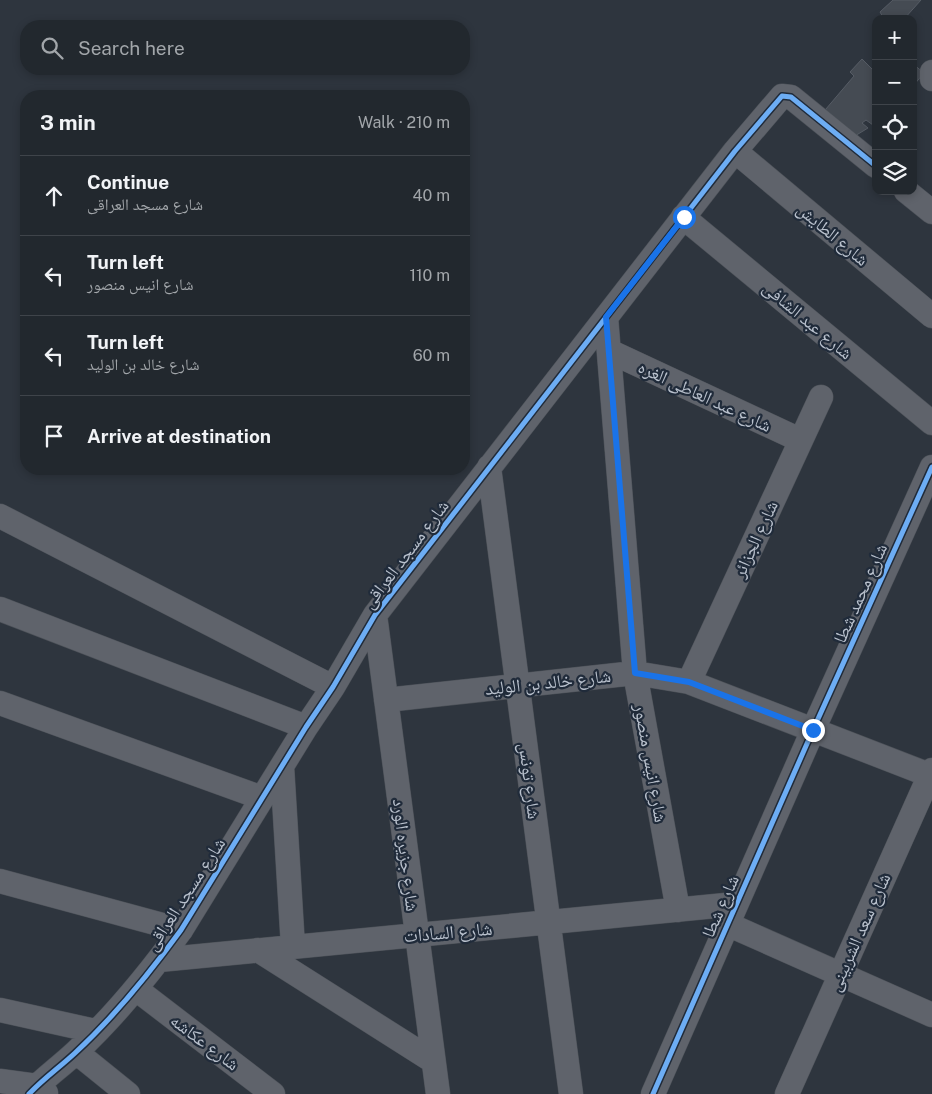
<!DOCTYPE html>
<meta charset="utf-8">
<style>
:root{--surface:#22282e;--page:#2a3036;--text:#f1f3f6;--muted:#a2a6aa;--line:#3f444a}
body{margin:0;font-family:"Public Sans","Noto Naskh Arabic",sans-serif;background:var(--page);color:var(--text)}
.controls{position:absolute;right:15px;top:15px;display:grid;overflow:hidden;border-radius:10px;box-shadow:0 2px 8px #0003}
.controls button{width:45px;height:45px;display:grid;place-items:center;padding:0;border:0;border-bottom:1px solid var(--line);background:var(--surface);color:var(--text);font:25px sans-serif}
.stop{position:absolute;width:15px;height:15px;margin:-11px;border:4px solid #1a73e8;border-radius:50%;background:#fff}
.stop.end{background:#1a73e8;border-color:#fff;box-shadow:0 1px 5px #0008}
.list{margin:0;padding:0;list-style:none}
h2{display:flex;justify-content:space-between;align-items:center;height:65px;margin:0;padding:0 20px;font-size:21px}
h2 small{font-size:16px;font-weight:400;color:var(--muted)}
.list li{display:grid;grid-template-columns:32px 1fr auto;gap:15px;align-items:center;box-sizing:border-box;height:80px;padding:0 20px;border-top:1px solid var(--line)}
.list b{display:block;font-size:19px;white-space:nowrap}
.list p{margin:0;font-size:16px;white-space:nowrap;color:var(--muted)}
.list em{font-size:16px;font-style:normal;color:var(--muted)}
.icon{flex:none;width:28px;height:28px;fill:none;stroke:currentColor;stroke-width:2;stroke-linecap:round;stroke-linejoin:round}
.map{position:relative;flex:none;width:932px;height:1094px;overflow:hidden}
.search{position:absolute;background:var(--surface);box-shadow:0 2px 8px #0003;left:20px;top:20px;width:450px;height:55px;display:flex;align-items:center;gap:12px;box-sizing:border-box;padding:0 18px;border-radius:20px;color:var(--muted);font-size:19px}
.panel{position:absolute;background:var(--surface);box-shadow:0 2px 8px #0003;left:20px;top:90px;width:450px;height:385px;border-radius:20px}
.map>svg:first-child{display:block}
.building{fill:#454b53;stroke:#565c65}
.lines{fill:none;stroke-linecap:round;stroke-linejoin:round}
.street-casing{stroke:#4c5158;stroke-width:25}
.street{stroke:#5f636b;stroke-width:24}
.cycleway-casing{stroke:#202b3a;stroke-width:8}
.cycleway{stroke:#6dadf4;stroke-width:5}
.route{stroke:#1a73e8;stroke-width:6}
.labels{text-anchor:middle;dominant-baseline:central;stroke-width:4.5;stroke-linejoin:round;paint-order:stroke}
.street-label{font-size:18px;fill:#b9c1cd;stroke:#202b3a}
</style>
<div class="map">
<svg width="932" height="1094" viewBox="0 0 932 1094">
<rect width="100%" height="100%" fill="#2e353e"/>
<path class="building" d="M893,0H921L904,19H884L880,12Z
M862,59L873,70L876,67V122L873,125L866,120L862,123L868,128L840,145L814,123L854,76L850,72Z
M913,64L924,73L913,86Z"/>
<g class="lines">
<defs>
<path id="street" d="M932,72V79
M735,151L932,316
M906,191L932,212
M683,217L932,423
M606,317L635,673L678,910
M609,351L800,440
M489,467L571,1094
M0,516L333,687
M0,609L306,727
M375,615L438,1094
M689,682L821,397
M386,700L635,673L689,682L932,776
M0,703L262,798
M282,766L293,947
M0,881L181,930
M727,924L932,1015
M258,950L433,1061
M159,960L736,904
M136,989L273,1094
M0,1010L95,1031
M76,1052L128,1094
M0,1081L37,1086L46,1093
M29,1094C43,1079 60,1067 75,1053C115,1016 149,974 181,930L306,727L333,687L375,615L735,151L782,96L791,97L876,166
M653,1094L813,730L932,467
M787,1094L932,770"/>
</defs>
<use href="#street" class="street-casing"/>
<use href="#street" class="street"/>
<defs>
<path id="cycleway" d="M29,1094C43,1079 60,1067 75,1053C115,1016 149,974 181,930L306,727L333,687L375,615L735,151L782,96L791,97L876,166
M653,1094L813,730L932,467"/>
</defs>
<use href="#cycleway" class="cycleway-casing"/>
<use href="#cycleway" class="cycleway"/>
</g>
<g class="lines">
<path class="route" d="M684,217L606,317L635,673L689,682L813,730"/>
</g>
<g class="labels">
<g class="street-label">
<text transform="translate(833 234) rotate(40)">شارع الطايش</text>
<text transform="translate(808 320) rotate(40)">شارع عبد الشافى</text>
<text transform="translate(705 396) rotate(25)">شارع عبد العاطى الغره</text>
<text transform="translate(755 539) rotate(-65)">شارع الجزائر</text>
<text transform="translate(405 554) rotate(-53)">شارع مسجد العراقى</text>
<text transform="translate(860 593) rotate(-66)">شارع محمد شطا</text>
<text transform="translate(548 682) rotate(-6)">شارع خالد بن الوليد</text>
<text transform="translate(651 763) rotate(80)">شارع انيس منصور</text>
<text transform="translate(530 781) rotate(83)">شارع تونس</text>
<text transform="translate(406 855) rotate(83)">شارع جزيره الورد</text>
<text transform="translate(185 894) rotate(-57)">شارع مسجد العراقى</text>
<text transform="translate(720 906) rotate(-66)">شارع شطا</text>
<text transform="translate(448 932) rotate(-5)">شارع السادات</text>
<text transform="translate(859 932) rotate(-66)">شارع سعد الشربينى</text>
<text transform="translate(205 1042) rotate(37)">شارع عكاشه</text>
</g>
</g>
</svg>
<div class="controls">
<button>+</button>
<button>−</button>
<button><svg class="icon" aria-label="locate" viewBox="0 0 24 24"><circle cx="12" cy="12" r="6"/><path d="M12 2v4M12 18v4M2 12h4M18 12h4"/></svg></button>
<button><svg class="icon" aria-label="layers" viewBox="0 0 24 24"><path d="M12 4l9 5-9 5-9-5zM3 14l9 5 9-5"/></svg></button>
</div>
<div class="stop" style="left:684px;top:217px"></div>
<div class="stop end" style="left:813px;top:730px"></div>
<div class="search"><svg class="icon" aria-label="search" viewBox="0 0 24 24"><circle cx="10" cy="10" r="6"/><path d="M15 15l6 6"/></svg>Search here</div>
<section class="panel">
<h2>3 min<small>Walk · 210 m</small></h2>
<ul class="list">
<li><svg class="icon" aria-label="ahead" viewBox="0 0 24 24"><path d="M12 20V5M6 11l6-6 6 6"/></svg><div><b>Continue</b><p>شارع مسجد العراقى</p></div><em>40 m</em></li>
<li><svg class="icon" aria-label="left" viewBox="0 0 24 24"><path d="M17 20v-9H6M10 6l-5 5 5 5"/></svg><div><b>Turn left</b><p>شارع انيس منصور</p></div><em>110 m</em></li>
<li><svg class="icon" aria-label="left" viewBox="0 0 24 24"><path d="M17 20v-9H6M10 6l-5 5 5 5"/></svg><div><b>Turn left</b><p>شارع خالد بن الوليد</p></div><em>60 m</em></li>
<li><svg class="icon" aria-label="arrive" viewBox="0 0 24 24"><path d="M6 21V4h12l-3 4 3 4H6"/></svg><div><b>Arrive at destination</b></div></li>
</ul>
</section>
</div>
